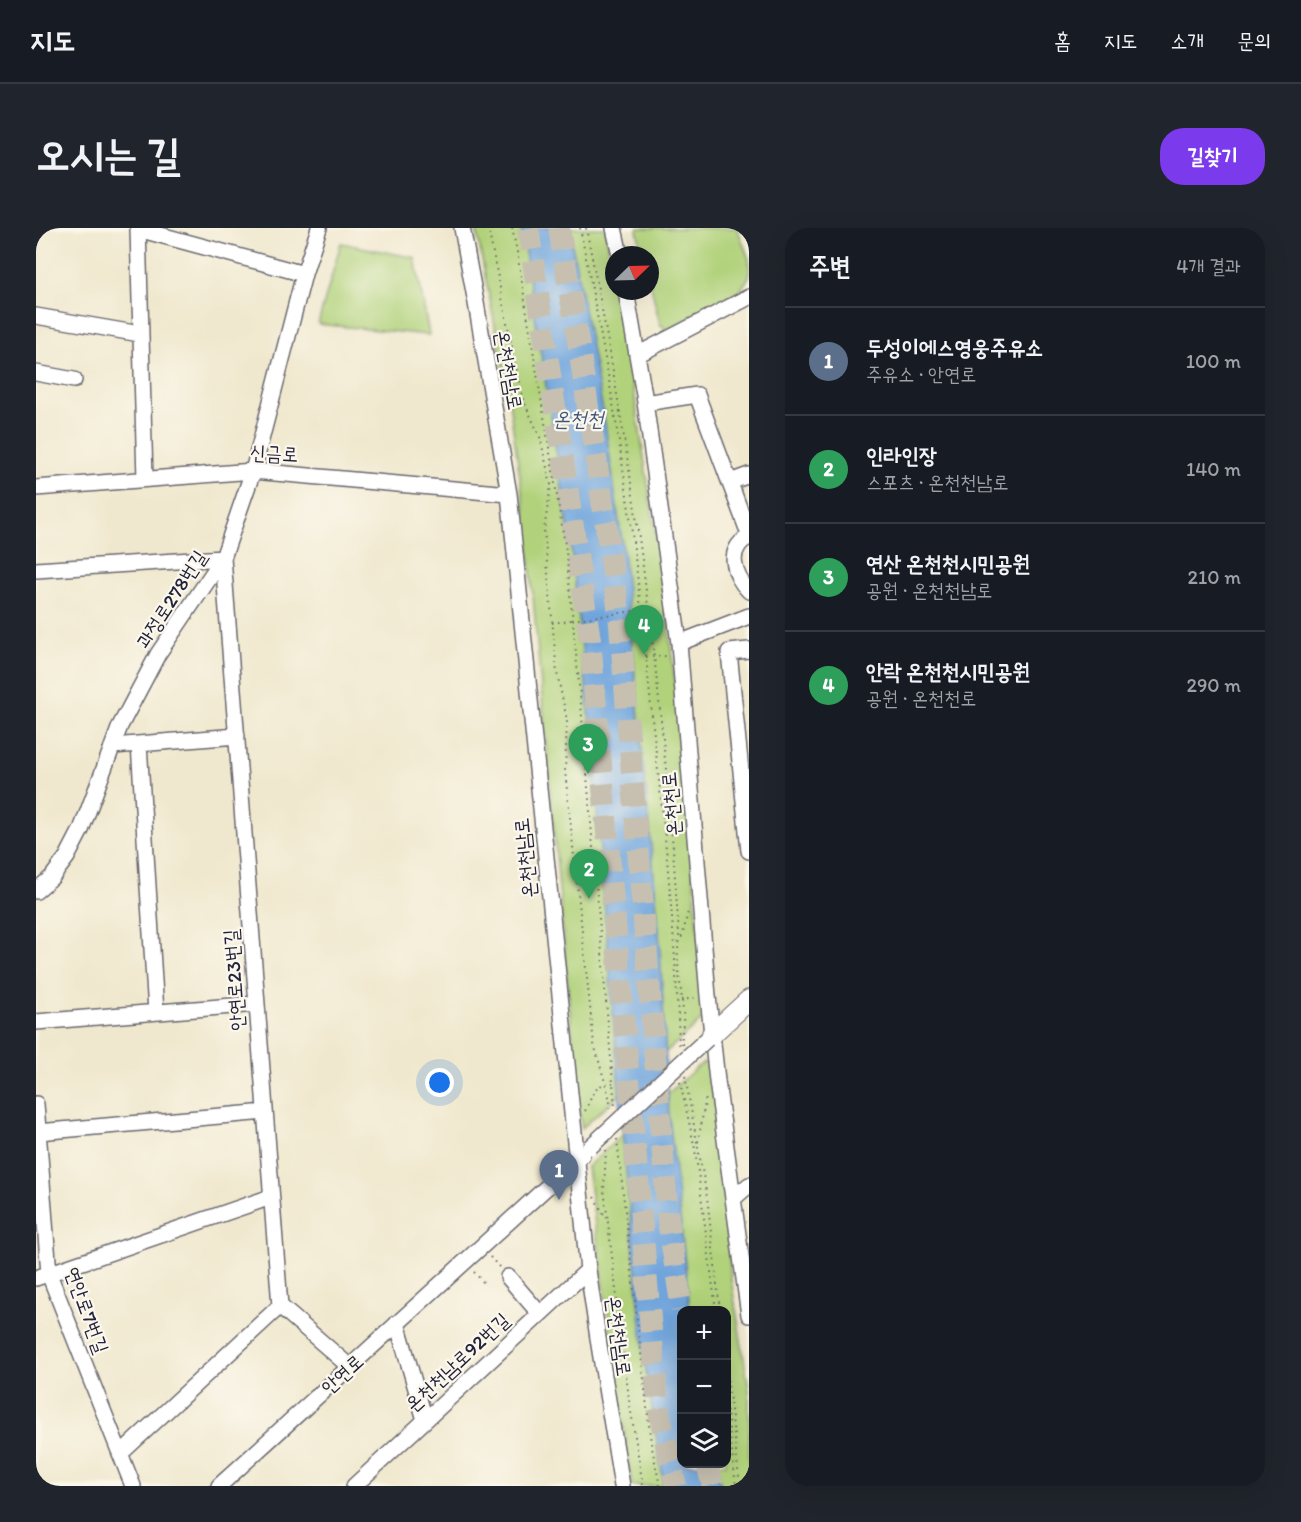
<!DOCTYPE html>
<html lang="ko">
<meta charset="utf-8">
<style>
:root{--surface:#171b24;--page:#20242c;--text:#f1f3f6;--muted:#9ea1a6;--line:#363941;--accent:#7c3aed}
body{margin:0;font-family:Itim,"Poor Story",sans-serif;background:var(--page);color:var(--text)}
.controls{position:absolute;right:18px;bottom:18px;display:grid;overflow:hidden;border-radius:12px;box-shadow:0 6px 24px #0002}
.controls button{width:54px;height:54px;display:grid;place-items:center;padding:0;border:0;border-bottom:2px solid var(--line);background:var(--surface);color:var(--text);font:30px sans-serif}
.compass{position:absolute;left:569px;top:18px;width:54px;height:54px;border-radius:50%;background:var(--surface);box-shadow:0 6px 24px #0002;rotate:67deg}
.you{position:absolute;left:404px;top:855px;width:21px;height:21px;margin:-15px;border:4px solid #fff;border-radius:50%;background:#1a73e8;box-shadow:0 0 0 9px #1a73e833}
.badge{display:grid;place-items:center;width:39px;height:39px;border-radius:50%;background:var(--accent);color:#fff;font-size:20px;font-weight:700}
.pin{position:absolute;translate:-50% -50px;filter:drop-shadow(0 2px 3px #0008)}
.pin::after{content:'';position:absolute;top:32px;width:21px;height:18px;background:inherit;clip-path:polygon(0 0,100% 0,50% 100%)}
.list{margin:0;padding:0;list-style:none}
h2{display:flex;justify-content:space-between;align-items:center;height:78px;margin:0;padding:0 24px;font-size:26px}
h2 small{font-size:20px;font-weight:400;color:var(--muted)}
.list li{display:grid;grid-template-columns:39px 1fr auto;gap:18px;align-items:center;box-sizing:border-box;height:108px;padding:0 24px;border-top:2px solid var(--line)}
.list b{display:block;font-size:22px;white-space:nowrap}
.list p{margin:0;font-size:20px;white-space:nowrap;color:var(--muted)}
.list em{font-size:20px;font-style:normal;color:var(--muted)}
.icon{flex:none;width:33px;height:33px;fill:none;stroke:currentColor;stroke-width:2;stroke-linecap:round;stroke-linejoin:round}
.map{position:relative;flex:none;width:713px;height:1258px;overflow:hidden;border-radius:24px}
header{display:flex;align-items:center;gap:36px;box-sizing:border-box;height:84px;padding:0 30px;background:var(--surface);border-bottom:2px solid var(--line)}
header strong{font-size:28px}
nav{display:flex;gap:33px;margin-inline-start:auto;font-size:21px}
.intro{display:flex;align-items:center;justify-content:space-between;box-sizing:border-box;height:144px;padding:0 36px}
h1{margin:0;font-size:42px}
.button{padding:15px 27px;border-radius:24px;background:var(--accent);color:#fff;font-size:21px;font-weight:700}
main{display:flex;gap:36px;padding:0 36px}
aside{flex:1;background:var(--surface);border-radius:24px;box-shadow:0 6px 24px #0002}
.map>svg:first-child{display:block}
.green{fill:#b1d27a;stroke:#6a7a5a;stroke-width:1.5;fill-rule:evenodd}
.water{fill:#6fa4dc;stroke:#48638c;stroke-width:1.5}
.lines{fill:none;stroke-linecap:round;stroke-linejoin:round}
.highway-tunnel{stroke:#c7c0b1;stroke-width:22;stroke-dasharray:22 11;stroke-linecap:butt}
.minor-casing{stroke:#6a676e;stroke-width:18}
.major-casing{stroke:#6a676e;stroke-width:22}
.path{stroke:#6a676e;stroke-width:2;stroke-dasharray:1.5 4.5;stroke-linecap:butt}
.minor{stroke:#fff;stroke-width:15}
.major{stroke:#fff;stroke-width:20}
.minor-bridge-casing{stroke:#6a676e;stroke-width:18;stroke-linecap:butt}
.path-bridge{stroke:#6a676e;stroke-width:2;stroke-dasharray:1.5 4.5;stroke-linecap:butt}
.minor-bridge{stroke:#fff;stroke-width:15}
.labels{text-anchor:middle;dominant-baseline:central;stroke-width:4.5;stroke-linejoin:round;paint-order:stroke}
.street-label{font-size:20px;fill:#22223b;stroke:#fbf7ec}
.water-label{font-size:21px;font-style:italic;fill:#41567b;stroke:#fbf7ec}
</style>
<header>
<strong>지도</strong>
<nav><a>홈</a><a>지도</a><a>소개</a><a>문의</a></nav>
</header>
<div class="intro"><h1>오시는 길</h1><a class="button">길찾기</a></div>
<main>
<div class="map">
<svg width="713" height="1258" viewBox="0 0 713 1258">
<rect width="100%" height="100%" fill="#fbf7ec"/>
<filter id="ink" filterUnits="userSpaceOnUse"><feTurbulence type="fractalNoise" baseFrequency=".0167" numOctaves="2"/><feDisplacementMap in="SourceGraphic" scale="12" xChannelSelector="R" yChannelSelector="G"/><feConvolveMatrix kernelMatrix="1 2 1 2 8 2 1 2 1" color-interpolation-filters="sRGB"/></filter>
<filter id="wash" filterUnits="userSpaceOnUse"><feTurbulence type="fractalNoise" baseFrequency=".008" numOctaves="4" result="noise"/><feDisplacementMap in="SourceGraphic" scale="24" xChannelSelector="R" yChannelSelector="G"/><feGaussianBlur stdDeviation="1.35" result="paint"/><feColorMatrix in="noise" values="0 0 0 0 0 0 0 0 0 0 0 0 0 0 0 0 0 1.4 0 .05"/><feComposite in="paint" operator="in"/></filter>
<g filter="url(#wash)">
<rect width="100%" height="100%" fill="#f0e8ce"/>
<path class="green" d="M440,0H569L578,48V63H581L593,132L628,361L642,479L670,788L546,900L543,884L490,290L471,160Z
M602,0H701L713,31V49L704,63L631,102L624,96L614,54V27H607L601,2Z
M305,15L379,30L393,107L282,96Z
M668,835H672L680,877L695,1051L713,1162V1258H596L551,939L661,839ZM646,1082H690V1236H646Z"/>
<path class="water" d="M485,0H533L568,188L587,321L623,701L633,887L654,1082H646V1236H680L685,1258H628L609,1136L588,923L553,484L534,311Z"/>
</g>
<g filter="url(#ink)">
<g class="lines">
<path class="highway-tunnel" d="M492,0L554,412L622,1180L640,1258
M523,0L542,113L583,384L632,991L646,1082
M671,1236L677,1258"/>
<defs>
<path id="minor" d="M102,0L109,251
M426,0L440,75L473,266L552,1042L563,1117L586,1258
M578,0L584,27
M102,1L268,46
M590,63L608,167L643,415L672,768L681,853L713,1087
M0,88L104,106
M601,127L713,69
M0,145L38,152
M609,175L661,167L713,306
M694,254L713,247
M0,260L217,243L473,266
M713,309C689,321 698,348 713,363
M0,342L187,330L244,1078L314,1139
M643,415L713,388
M713,422L693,424L713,623
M103,516L120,784
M77,518L201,508
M0,663L16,649L31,629L45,602L84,498L122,426L187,330L217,243L268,46L283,0
M0,794L221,776
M0,876L13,1046L97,1258
M2,904L229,884
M698,970L713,957
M472,1049L504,1086
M0,1050L235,969
M361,1095L389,1192
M84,1226L244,1078
M183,1258L546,927
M318,1258L552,1042"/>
<path id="major" d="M676,806L713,772"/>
</defs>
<use href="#minor" class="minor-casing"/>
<use href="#major" class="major-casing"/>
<path class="path" d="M452,0L486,169L504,209L515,257L508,302L521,445L531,492L529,543L558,816L574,872L573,883
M476,0L481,24L530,323L545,477L579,879
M544,0C559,76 574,151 585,227C599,317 608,407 617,498C629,604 640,711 643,818
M550,0C592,205 620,412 637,621C639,650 641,678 643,707C643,716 641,725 642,734C643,751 646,767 647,784C648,795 645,805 646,816
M516,395L536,392
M610,429L631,428
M643,715L647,706L652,683
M645,772L660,770
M649,848L671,969L684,1082
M644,854L659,921L680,1082
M549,883C556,870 558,854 577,855
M581,911L615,1215L624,1258
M662,914L670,869
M570,922L568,961L593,1171L607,1258
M558,969L570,990
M454,1029L464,1040
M438,1044L448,1055
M468,1088L475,1097
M690,1140L704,1258
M690,1176L700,1258"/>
<use href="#minor" class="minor"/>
<use href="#major" class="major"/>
<defs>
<path id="minor-bridge" d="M554,919L671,811"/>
</defs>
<use href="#minor-bridge" class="minor-bridge-casing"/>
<path class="path-bridge" d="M536,392L605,382"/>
<use href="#minor-bridge" class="minor-bridge"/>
</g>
</g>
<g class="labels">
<g class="street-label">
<text transform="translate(473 142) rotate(80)">온천천남로</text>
<text transform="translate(238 225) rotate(3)">신금로</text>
<text transform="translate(135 371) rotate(-57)">과정로278번길</text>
<text transform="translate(635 576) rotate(-95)">온천천로</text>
<text transform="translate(489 630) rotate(-96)">온천천남로</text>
<text transform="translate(198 752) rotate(-94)">안연로23번길</text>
<text transform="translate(51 1082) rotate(70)">연안로7번길</text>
<text transform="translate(583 1108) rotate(82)">온천천남로</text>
<text transform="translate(421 1134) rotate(-43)">온천천남로92번길</text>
<text transform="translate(306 1146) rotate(-42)">안연로</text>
</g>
<g class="water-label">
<text x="542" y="190">온천천</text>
</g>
</g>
</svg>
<div class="controls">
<button>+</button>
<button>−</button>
<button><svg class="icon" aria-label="layers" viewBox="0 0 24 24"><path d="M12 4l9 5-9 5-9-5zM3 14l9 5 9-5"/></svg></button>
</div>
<svg class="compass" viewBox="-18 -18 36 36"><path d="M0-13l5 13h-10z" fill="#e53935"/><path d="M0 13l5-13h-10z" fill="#9ea1a6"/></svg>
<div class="you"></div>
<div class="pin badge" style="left:523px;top:972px;background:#5c6f8a">1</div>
<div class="pin badge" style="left:553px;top:671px;background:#2e9e5b">2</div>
<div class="pin badge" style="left:552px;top:546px;background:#2e9e5b">3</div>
<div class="pin badge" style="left:608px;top:427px;background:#2e9e5b">4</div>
</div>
<aside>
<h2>주변<small>4개 결과</small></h2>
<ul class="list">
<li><span class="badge" style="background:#5c6f8a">1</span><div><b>두성이에스영웅주유소</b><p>주유소 · 안연로</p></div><em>100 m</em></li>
<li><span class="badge" style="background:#2e9e5b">2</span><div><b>인라인장</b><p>스포츠 · 온천천남로</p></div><em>140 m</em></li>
<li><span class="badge" style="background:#2e9e5b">3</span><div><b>연산 온천천시민공원</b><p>공원 · 온천천남로</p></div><em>210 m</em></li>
<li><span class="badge" style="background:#2e9e5b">4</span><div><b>안락 온천천시민공원</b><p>공원 · 온천천로</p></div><em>290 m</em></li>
</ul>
</aside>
</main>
